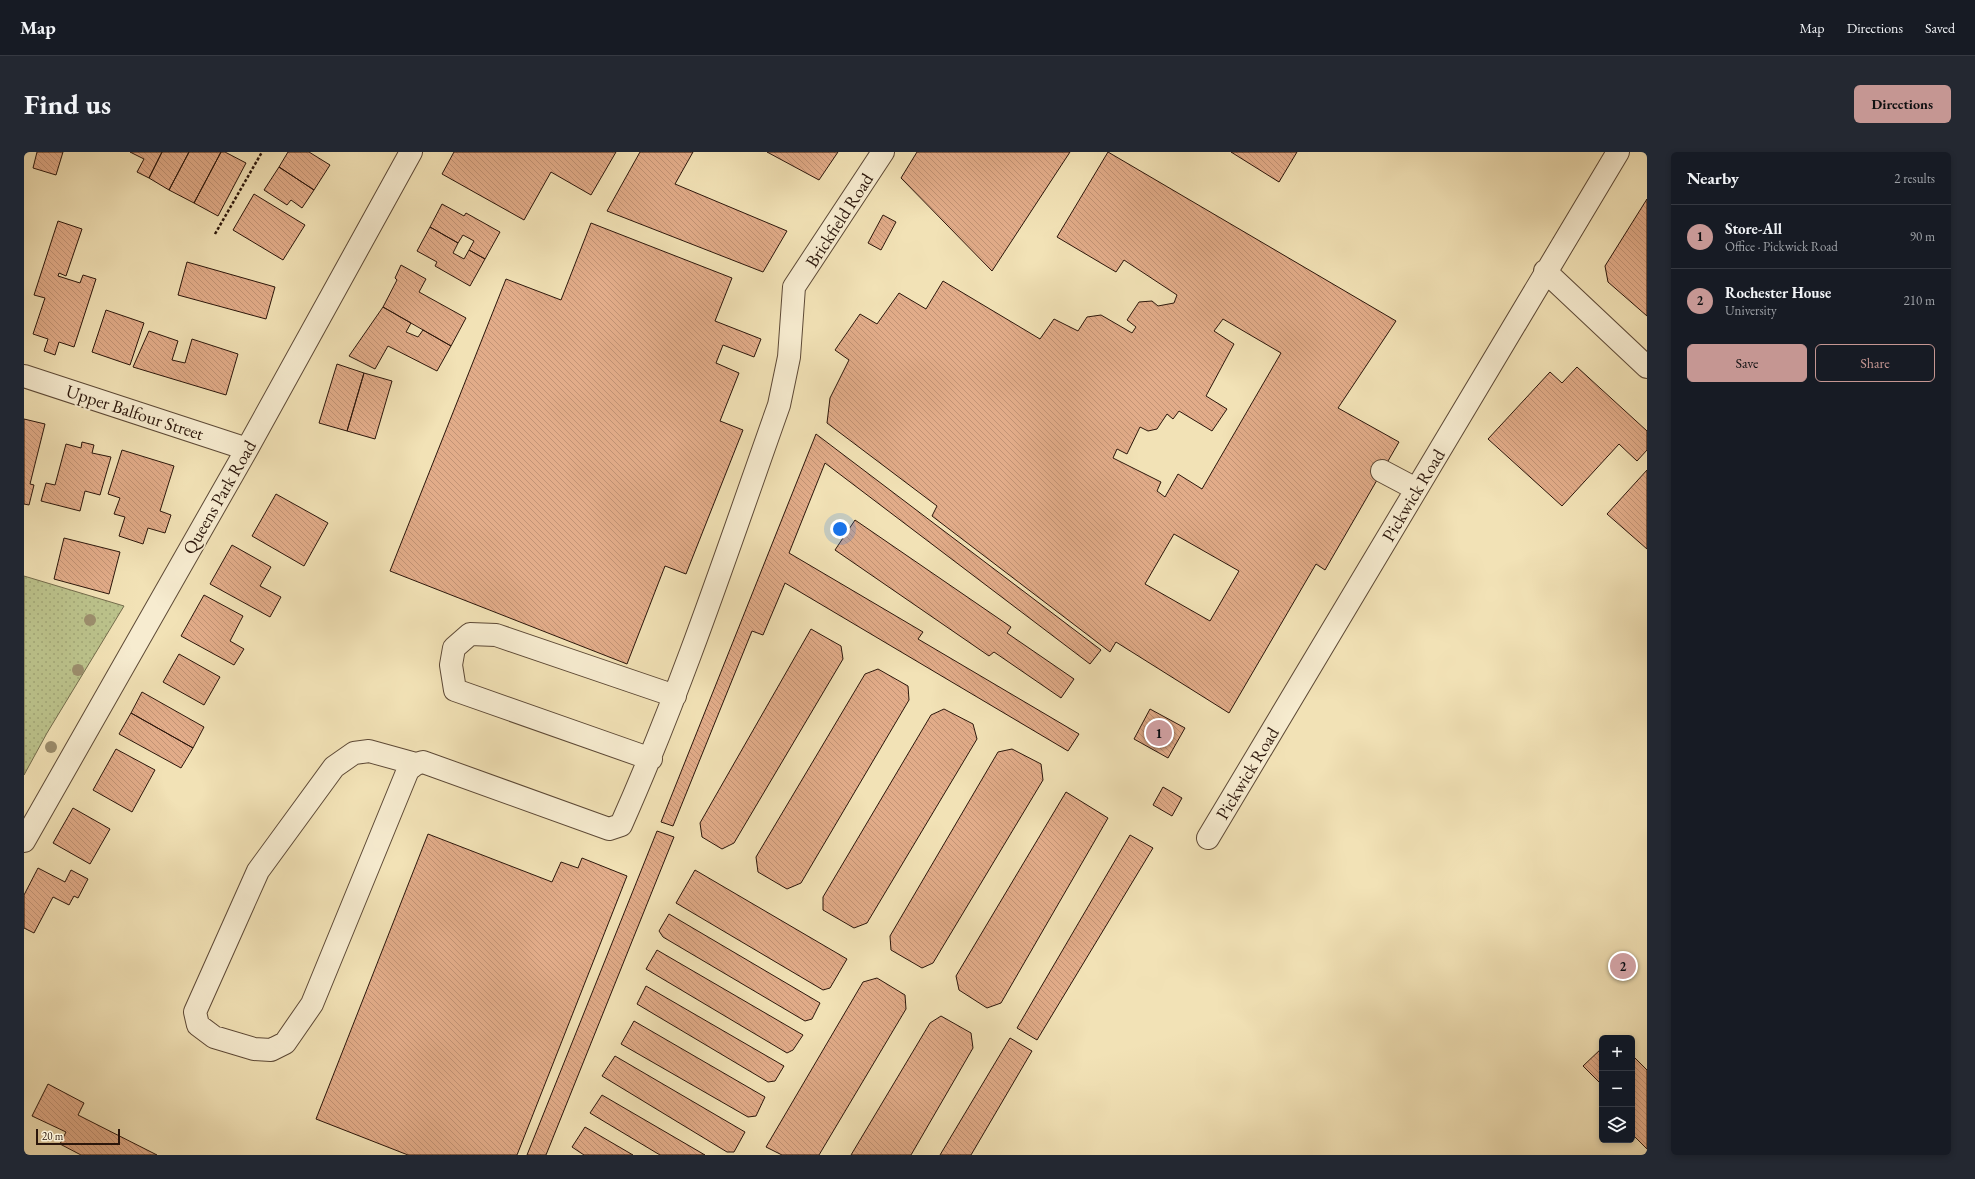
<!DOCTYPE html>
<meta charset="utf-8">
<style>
:root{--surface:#171b24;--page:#242831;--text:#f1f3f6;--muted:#9ea1a6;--line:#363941;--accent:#c59692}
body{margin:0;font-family:"EB Garamond",serif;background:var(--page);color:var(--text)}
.controls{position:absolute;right:12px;bottom:12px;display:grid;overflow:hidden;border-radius:6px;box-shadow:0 2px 6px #0003}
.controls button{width:36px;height:36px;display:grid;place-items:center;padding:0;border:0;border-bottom:1px solid var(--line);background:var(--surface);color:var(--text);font:20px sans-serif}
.scale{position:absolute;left:12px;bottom:10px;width:84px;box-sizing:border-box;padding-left:4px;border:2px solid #2b160b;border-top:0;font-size:11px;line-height:14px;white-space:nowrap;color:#2b160b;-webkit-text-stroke:3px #f7ecd0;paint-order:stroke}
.you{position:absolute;left:816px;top:377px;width:14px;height:14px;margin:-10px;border:3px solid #fff;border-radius:50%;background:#1a73e8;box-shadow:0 0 0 6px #1a73e833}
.badge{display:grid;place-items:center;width:26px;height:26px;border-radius:50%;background:var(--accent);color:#111;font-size:13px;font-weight:700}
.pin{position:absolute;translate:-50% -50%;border:2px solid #fff;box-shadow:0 1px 4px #0006}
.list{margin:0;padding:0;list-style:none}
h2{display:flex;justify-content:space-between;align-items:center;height:52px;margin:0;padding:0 16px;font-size:17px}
h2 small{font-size:13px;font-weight:400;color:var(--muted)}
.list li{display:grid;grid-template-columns:26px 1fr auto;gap:12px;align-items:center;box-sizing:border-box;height:64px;padding:0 16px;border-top:1px solid var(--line)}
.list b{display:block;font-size:15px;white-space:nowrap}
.list p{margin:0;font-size:13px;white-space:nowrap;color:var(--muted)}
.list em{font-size:13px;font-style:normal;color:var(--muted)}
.actions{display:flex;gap:8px;padding:12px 16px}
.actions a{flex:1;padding:9px 0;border:1px solid var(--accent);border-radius:6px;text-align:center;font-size:14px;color:var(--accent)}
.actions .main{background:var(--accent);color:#111}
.icon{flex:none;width:22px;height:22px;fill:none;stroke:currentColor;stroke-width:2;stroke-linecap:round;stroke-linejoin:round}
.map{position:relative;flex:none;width:1623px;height:1003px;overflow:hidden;border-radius:6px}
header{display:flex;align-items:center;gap:24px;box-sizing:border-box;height:56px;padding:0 20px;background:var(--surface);border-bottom:1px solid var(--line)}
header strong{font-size:19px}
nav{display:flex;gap:22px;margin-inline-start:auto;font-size:14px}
.intro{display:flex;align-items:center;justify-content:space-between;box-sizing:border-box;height:96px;padding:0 24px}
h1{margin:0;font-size:28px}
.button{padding:10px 18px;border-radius:6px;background:var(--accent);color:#111;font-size:14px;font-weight:700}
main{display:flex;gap:24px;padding:0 24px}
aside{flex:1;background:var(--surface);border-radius:6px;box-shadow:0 2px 6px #0003}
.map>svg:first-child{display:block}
.park{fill:url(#park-dots);stroke:#746c4c}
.building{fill:url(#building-back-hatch);stroke:#2b160b;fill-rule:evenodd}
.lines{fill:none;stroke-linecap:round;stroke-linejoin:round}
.minor-casing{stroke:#5d4936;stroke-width:24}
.path{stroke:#2b160b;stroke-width:2.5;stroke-dasharray:3 2;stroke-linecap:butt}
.minor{stroke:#f7ecd0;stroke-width:22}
.tree{fill:#9c8e6d}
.labels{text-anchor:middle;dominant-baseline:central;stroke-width:3.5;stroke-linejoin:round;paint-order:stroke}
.street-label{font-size:18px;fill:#2b160b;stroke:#f7ecd0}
</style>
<header>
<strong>Map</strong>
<nav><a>Map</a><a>Directions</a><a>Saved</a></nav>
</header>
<div class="intro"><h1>Find us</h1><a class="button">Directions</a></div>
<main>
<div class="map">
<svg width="1623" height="1003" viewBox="0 0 1623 1003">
<defs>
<pattern id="park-dots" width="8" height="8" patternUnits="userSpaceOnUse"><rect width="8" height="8" fill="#bcc38c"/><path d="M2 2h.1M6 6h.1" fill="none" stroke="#a2a777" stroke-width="1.8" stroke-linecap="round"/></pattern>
<pattern id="building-back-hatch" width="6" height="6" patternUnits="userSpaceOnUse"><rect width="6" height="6" fill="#e2ac89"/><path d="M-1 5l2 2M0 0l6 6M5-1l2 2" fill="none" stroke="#c29375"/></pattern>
</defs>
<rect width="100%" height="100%" fill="#f2e2b6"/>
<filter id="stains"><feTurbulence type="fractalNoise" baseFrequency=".005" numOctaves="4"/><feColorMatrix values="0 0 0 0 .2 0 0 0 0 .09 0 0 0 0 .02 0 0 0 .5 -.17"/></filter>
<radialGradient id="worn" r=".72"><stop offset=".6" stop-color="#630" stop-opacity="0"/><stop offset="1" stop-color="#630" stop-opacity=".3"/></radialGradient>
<path class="park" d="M0,424L100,454L23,581L0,623Z"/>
<path class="building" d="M13,0H39L32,23L9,16Z
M106,0H138L125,26L113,20L120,7Z
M138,0H165L145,38L125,26Z
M165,0H197L170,51L145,38Z
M197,0H201L222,11L194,64L170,51Z
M264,0H285L306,13L290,38L255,15Z
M430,0H592L567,43L527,20L500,68L418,22Z
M616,0H669L651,32L763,79L739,120L583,59Z
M743,0H814L795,28Z
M893,0H1046L968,119L877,26Z
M1084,0L1372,169L1314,256L1375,290L1301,418L1292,412L1205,561L1092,490L1086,500L908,364L913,354L803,271L806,246L825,208L811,198L836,162L853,172L875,141L902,157L919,129L1016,187L1030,167L1054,179L1063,165L1077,163L1108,181L1112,175L1103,168L1115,150L1128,149L1134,154L1150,151L1153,143L1100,108L1092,120L1033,85ZM1199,167L1257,201L1178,337L1154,322L1141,345L1133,339L1137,330L1089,306L1093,297L1103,302L1116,275L1124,279L1133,277L1143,262L1149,267L1155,259L1188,279L1203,257L1182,244L1210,192L1190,179ZM1150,382L1215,419L1186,469L1121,432Z
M1207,0H1273L1255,30Z
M255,15L290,38L278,56L267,48L263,53L240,38Z
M230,42L281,73L259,108L209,78Z
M1623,47V164L1584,130L1581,114Z
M418,52L440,64L442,61L476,80L461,107L445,98L450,89L439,83L434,91L406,75Z
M859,63L872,70L857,98L844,91Z
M34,69L58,77L42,124L35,121L34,124L56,131L59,123L72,127L50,195L35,190L31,203L20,199L24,187L9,182L21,146L10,143Z
M567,71L708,126L691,169L737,187L730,205L699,193L692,211L715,221L696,269L719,278L662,422L641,414L603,512L366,419L482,127L537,148Z
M406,75L434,91L429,101L440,107L445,98L461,107L446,134L411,114L413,110L393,99Z
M163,110L251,135L242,167L154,143Z
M377,113L402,127L395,140L442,166L427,194L359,155L373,128L371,126Z
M359,155L387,171L382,180L394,185L399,178L427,194L413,219L364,194L351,217L325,204Z
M82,158L120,171L106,213L68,200Z
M125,179L154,189L148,208L161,211L168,187L214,202L202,243L109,215Z
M313,212L340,221L323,279L295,271Z
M1553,215L1623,279V298L1613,309L1595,292L1538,354L1464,287L1526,220L1538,231Z
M340,221L368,229L351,287L323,279Z
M0,267L21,272L6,332L10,333L5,353L0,352Z
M792,282L1077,498L1066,512L801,311L765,401L899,480L894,487L1055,582L1044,599L761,431L739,483L728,479L649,674L637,670Z
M58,290L70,293L68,301L87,305L76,343L61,339L56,359L17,349L22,331L31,333L42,292L57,296Z
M98,298L150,314L136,359L147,363L141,381L124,376L119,392L95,384L101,365L90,362L96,346L84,342Z
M1623,318V397L1583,362Z
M252,342L304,371L280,414L228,384Z
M831,368L987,475L983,481L1050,527L1037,546L970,500L965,504L811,398Z
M40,386L96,400L85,442L30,427Z
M208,393L247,415L236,434L257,445L246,465L186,432Z
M180,443L219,464L206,489L220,497L210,513L157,484Z
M787,477L817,494L819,507L710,691L698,697L678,685L676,671Z
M155,502L196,525L180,553L139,530Z
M854,517L884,534L885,548L777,731L763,737L734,720L732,705L841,522Z
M118,540L180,575L169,596L107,561Z
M920,557L949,572L953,587L843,771L830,776L799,758V745L907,563Z
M1126,557L1161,576L1144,606L1110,587Z
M107,561L169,596L157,616L95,582Z
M92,597L131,618L108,660L69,638Z
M988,597L1017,612L1019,628L909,811L898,816L867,798L866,784L974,600Z
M1139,635L1158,646L1148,664L1129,653Z
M1042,640L1084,666L977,851L963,856L935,838L932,824Z
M49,656L86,677L66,712L29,691Z
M633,679L650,685L522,1003H503Z
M404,682L528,730L537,710L554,716L558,706L603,724L493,1003H384L292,967Z
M1106,683L1129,696L1013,888L993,876Z
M14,716L41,730L47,718L64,727L54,746L50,744L45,753L29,745L10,781L0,776V743Z
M671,718L823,807L806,836L799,838L652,751Z
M645,762L796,851L788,867L781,869L639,785L635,779Z
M633,798L779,883L769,898L763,901L622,817Z
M853,826L881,843L882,857L795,1003H758L742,995L839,830Z
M622,834L760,914L751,929L744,930L613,852Z
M917,864L947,881L949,896L887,1003H827L906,871Z
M610,869L741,945L732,964L724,965L597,892Z
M986,886L1008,899L947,1003H916Z
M1578,896V933L1559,914Z
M1608,903L1623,918V997L1608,982Z
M591,904L721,980L710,1000H703L578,924Z
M24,932L60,951L54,963L133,1003H57L36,992L42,980L8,964Z
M578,943L681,1003H636L566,961Z
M561,975L609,1003H560L548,995Z"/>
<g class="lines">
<defs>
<path id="minor" d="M1521,119L1623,215
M0,224L223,297
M1358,319L1392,337
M627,607L431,538L427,513L430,496L446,482L472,483L651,544
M392,612L345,599L330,601L310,615L234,719L171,860L174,873L190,885L230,897L247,898L261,891L288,852L384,618L392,612L399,610L585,677L597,673C658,536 705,394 755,253L765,205L770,135L859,0
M1184,686L1594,0
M0,689L223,297L387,0"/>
</defs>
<use href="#minor" class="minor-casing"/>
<path class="path" d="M191,82L238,0"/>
<use href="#minor" class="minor"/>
</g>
<g class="tree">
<circle cx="66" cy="468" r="6"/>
<circle cx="54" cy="518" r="6"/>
<circle cx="27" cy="595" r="6"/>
</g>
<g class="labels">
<g class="street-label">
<text transform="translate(815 68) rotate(-57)">Brickfield Road</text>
<text transform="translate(111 260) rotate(18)">Upper Balfour Street</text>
<text transform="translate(1389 343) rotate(-59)">Pickwick Road</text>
<text transform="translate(195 345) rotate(-60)">Queens Park Road</text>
<text transform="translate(1223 621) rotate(-59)">Pickwick Road</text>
</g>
</g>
<rect width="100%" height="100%" filter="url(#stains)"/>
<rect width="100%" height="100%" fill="url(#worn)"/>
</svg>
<div class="controls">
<button>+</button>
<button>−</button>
<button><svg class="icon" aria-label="layers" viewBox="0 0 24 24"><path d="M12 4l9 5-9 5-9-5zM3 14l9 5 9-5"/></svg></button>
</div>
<div class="scale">20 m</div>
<div class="you"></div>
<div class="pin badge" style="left:1135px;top:581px">1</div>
<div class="pin badge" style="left:1599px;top:814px">2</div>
</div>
<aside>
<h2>Nearby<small>2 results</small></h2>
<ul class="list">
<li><span class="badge">1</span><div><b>Store-All</b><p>Office · Pickwick Road</p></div><em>90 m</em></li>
<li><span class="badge">2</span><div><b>Rochester House</b><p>University</p></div><em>210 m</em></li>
</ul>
<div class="actions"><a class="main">Save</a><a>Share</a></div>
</aside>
</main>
